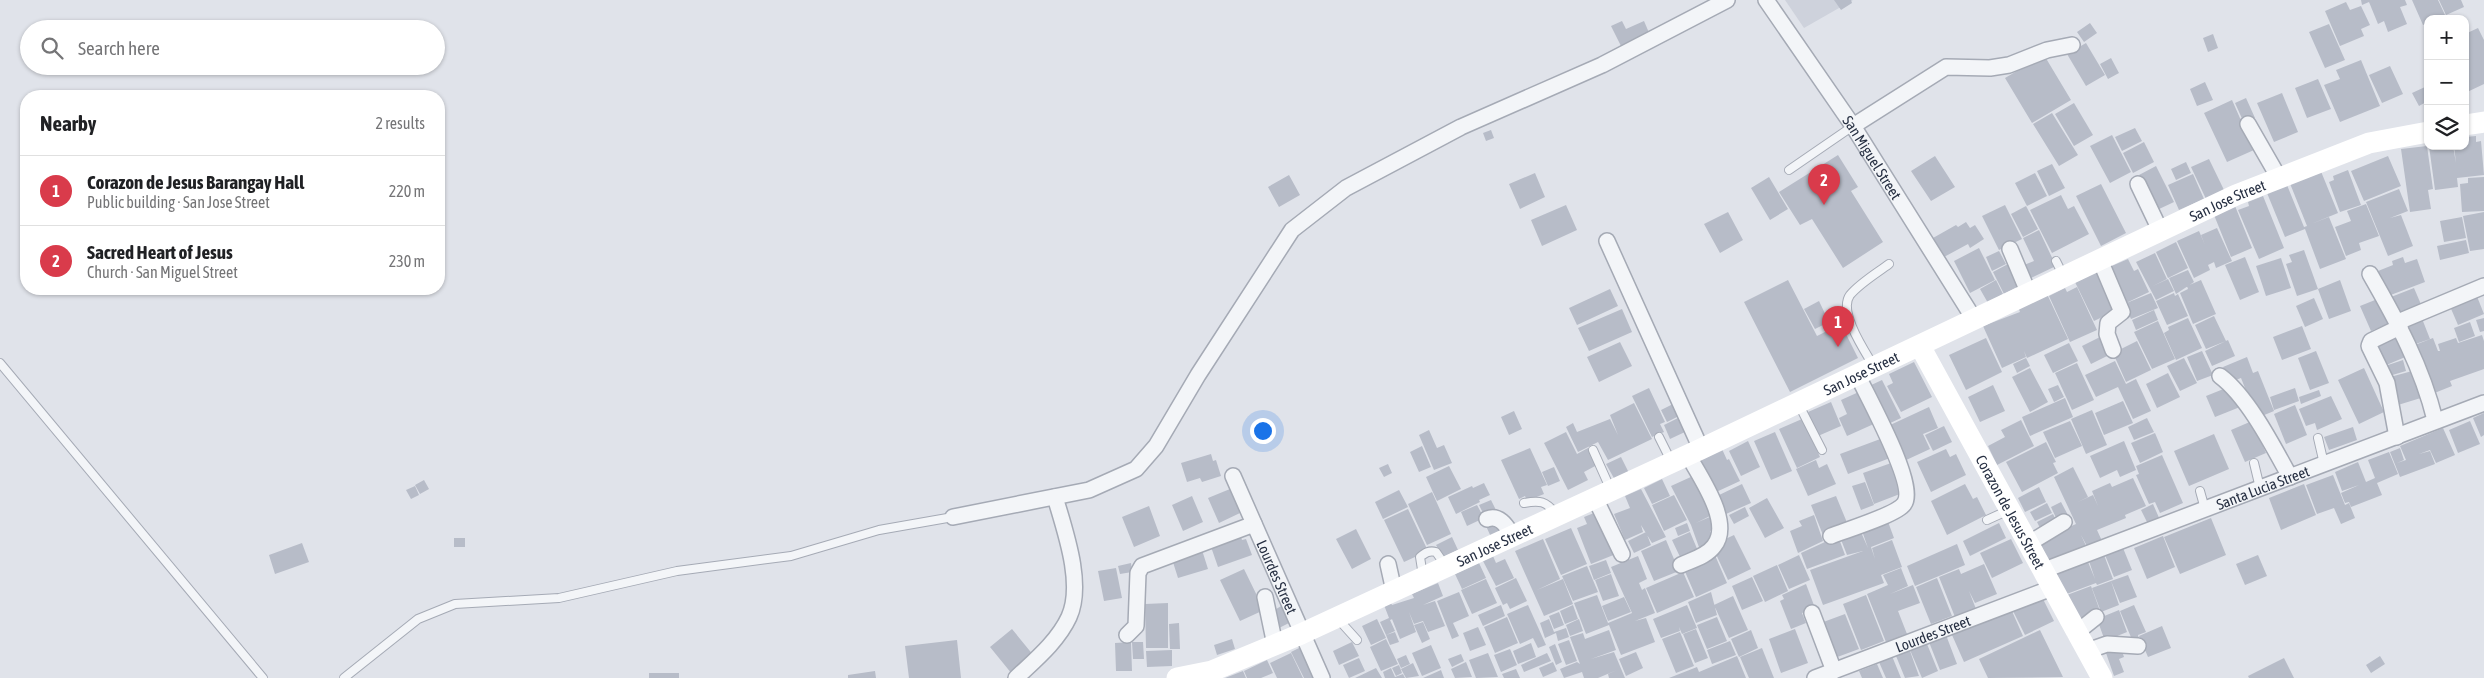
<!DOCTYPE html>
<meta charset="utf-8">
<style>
:root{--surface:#fff;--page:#f6f6f6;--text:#202124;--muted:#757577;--line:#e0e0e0;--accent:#d93b4b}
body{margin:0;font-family:"Asap Condensed",sans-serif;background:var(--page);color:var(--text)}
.controls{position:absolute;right:15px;top:15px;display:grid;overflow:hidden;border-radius:10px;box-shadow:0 1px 4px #0004}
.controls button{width:45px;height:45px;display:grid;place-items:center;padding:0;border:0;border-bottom:1px solid var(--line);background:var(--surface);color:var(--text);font:25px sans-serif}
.you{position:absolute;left:1262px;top:430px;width:18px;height:18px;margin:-12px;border:4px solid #fff;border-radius:50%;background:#1a73e8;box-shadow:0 0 0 8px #1a73e833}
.badge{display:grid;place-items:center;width:32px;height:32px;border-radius:50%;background:var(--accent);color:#fff;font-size:16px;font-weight:700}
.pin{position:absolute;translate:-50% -41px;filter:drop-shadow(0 1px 2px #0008)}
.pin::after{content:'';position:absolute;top:26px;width:18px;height:15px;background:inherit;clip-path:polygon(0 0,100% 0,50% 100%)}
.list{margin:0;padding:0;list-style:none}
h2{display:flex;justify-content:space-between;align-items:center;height:65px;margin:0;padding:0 20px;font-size:21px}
h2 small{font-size:16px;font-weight:400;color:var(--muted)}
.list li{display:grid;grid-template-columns:32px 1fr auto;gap:15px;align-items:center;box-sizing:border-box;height:70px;padding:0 20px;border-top:1px solid var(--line)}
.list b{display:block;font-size:19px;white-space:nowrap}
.list p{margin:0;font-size:16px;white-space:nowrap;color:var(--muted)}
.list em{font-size:16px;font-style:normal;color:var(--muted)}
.icon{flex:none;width:28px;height:28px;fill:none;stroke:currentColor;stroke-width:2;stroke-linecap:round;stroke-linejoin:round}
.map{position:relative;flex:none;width:2484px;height:678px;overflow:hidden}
.search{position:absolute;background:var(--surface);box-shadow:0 1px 4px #0004;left:20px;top:20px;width:425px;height:55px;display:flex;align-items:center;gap:12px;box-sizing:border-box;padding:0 18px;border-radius:28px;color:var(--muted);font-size:19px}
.panel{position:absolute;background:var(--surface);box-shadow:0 1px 4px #0004;left:20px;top:90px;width:425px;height:205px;border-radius:20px}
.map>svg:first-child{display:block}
.built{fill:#ced2dc}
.building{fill:#b7bcc8}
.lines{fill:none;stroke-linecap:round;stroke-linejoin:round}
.lane-casing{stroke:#a5aab5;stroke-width:10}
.street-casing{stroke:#a5aab5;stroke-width:18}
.lane{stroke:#f3f5f8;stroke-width:8}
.street{stroke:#f3f5f8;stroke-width:15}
.secondary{stroke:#fff;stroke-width:21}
.labels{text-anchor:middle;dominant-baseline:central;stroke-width:4;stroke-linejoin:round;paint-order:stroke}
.street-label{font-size:15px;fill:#273043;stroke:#f0f3f7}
</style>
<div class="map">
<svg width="2484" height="678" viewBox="0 0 2484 678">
<rect width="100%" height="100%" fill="#e0e3ea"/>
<path class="built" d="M1785,0H1853L1804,28Z"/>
<path class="building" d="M1834,0H1851L1852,3L1841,10Z
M2361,0H2405L2407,5L2400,7L2407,24L2388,32L2384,21L2378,24L2369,2L2362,5Z
M2412,0H2438L2445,15L2436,19H2428V23L2423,25Z
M2439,0H2461L2464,7L2446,15Z
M2346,2L2350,10L2361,6L2370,25L2361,29L2364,36L2340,46L2325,11Z
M1622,21L1626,29L1644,21L1650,35L1622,48L1611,26Z
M2090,23L2097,33L2084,42L2077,32Z
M2329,24L2345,60L2325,68L2309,32Z
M2478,28L2484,40V84L2465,93V34Z
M2213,34L2218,48L2208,52L2203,38Z
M2086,43L2105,75L2086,86L2067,54Z
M2044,55L2071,100L2032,123L2005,78Z
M2111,58L2119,73L2108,79L2100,64Z
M2361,60L2380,106L2340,122L2324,85L2340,79L2336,70Z
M2390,66L2403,94L2382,103L2369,75Z
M2318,79L2331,109L2307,118L2295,88Z
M2205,82L2213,100L2197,106L2190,89Z
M2425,87L2428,101L2419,106L2412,93Z
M2282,93L2298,132L2274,142L2257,103Z
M2246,98L2255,118L2244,123L2235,103Z
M2232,100L2254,150L2227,162L2204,113Z
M2074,103L2093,135L2074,146L2055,114Z
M2052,113L2078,155L2059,166L2033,124Z
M2135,128L2142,141L2122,151L2115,137Z
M1491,130L1494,138L1486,141L1483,133Z
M2112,135L2131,172L2110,183L2090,146Z
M2476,136V142L2481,141L2484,175L2457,178L2458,187L2435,190L2429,146H2453L2456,163L2454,146H2465V137Z
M2144,142L2154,162L2133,173L2123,153Z
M2427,146L2433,189L2428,190L2431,209L2410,212L2401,149Z
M1838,155L1858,187L1851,191L1883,242L1843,268L1812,219L1800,225L1779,192Z
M1935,156L1955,187L1931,201L1911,171Z
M2388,156L2401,186L2364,201L2351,171Z
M2209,159L2224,190L2206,199L2191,167Z
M2186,162L2191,173L2176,180L2171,169Z
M2052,164L2065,188L2049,196L2037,171Z
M2156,166L2174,202L2157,210L2139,175Z
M2320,169L2338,213L2311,224L2329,217L2346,259L2320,269L2305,229L2285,237L2267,193L2287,185L2304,227L2307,226L2289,181Z
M2348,170L2361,205L2340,212L2329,182L2334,180L2333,176Z
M1535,173L1545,197L1520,209L1509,184Z
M2035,173L2047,196L2027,206L2015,183Z
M2193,174L2204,199L2179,210L2168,185Z
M1289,175L1300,195L1279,207L1268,187Z
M1769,177L1788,209L1770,220L1751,188Z
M2484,177V211L2462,212L2460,184L2468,183V178Z
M2101,184L2126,233L2101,246L2076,196Z
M2399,189L2408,211L2390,218L2401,215L2413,246L2388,256L2366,202Z
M2061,195L2068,209L2074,206L2089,234L2052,253L2030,210Z
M2263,196L2284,248L2259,259L2238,210L2249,206L2248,202Z
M2366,204L2379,236L2359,243L2361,250L2346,256L2335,227L2351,221L2347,211Z
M1566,205L1577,230L1542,246L1531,220Z
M2005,205L2022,239L1999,250L1982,216Z
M2026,206L2038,229L2023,237L2011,214Z
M2235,206L2252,248L2231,257L2214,215Z
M1728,212L1743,240L1720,253L1704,224Z
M2484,212V249L2470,251L2463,216Z
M2462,217L2466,238L2444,242L2440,221Z
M1966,222L1970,228L1975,225L1984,239L1970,248L1968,244L1944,257L1933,238L1956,225L1958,227Z
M2217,228L2232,261L2216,268L2214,262L2208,265L2210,270L2194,278L2177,241L2199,231L2205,245L2201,235Z
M2039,230L2056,266L2031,278L2024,265L2034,261L2023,238Z
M2466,240L2469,253L2440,260L2437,246Z
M2176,242L2188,268L2168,278L2156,252Z
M1979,248L1995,280L1970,293L1954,261Z
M2304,250L2318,289L2297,296L2286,264L2292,262L2289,255Z
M1999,251L2006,264L1992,271L1986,257Z
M2155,253L2167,279L2153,286L2168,279L2174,291L2156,300L2136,262Z
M2245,257L2259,292L2240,300L2225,265Z
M2403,257L2405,263L2417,259L2425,282L2388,296L2378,271L2393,265L2392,261Z
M2281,258L2291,288L2266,296L2256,266Z
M2128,259L2134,271L2138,269L2149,292L2124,304L2107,268Z
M2008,264L2019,286L2004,294L1993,272Z
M2188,270L2194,282L2176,294L2169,278Z
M2099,271L2117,310L2094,321L2075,282Z
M1788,280L1817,336L1841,324L1858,358L1790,392L1744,302Z
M1996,280L2003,294L1988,303L1980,289Z
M2201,280L2216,314L2193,324L2180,293L2188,289L2187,286Z
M2340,280L2351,311L2329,319L2318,289Z
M2077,287L2097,330L2070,342L2049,296L2065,288L2067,292Z
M2414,288L2423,309L2399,318L2391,297Z
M1610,289L1618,306L1577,325L1569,308Z
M2151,293L2158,308L2131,319L2124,304Z
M2174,293L2175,296L2178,294L2188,316L2167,325L2156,301Z
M2047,294L2068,339L2027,358L2024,351L2026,357L2002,368L1983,326L2020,312L2018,307Z
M2476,294L2484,314L2458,325L2449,304Z
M2314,298L2323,319L2305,327L2296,306Z
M2380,298L2391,323L2371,331L2360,306Z
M1819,301L1829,322L1815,329L1804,309Z
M1622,309L1632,332L1589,351L1578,328Z
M2154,310L2158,320L2136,330L2132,320Z
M2214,316L2226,341L2206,349L2195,325Z
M2421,316L2430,339L2410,346L2402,323Z
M2188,318L2202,348L2176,360L2164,333L2169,330L2168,327Z
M2484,318V331L2480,332L2476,320Z
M2158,321L2175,359L2152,369L2134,332Z
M2470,322L2475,336L2459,342L2454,328Z
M2302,326L2311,349L2282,360L2273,337Z
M2401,334L2410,355L2384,366L2375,345Z
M2482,335L2484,341V369L2450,381L2452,386L2432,394L2412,346L2433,338L2438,351H2440L2438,344L2456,338L2458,343Z
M2100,337L2109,355L2091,364L2082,346Z
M1986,338L2002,372L1966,390L1949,355Z
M2228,340L2235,356L2212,366L2205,351Z
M2137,341L2151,370L2126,382L2113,353Z
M1620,342L1632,366L1599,382L1587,357Z
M2069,343L2078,361L2053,373L2044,355Z
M2202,351L2213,375L2197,381L2187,357Z
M2316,351L2329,383L2310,390L2298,358Z
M2247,357L2253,373L2258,371L2274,411L2257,418L2241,378L2233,381L2228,379L2223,367Z
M2026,358L2030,366L2017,373L2013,364Z
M2184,358L2197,383L2180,391L2167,366Z
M2403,360L2406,371L2389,376L2385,366Z
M2115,361L2126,384L2136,379L2151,411L2133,419L2118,387L2096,397L2085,375Z
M1914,362L1932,397L1901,412L1887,386L1893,383L1889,374Z
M2077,363L2094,400L2072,410L2055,373Z
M2030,368L2048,402L2030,412L2012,377Z
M2364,368L2384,412L2359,424L2338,380Z
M2416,370L2424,397L2398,405L2390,377Z
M2168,373L2180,397L2157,408L2146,384Z
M1882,380L1901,418L1886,425L1867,387Z
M1993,385L2005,411L1980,422L1968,397Z
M2058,385L2064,397L2054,402L2048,389Z
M2231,386L2240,407L2215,417L2206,396Z
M1649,388L1665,422L1660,424L1664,432L1652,437L1632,396Z
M2295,388L2299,401L2274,410L2270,397Z
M2319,390L2321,396L2301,404L2299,397Z
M1861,391L1876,423L1847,436L1839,418L1847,414L1841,400Z
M2331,396L2342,419L2317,430L2315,423L2306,426L2299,409Z
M2065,398L2073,417L2030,436L2022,417Z
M2123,401L2133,423L2104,435L2095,413Z
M1831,402L1841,426L1818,436L1808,412Z
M1634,403L1652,439L1608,460L1598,442L1578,452L1566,427L1573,423L1577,432L1610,419L1618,435L1610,415Z
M1673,404L1679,416L1667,422L1661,410Z
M2295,405L2307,435L2286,444L2274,414Z
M1929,407L1938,428L1923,434L1930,449L1904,461L1888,426Z
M2092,410L2107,445L2086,454L2071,419Z
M1514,411L1522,429L1509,435L1501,417Z
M2484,413V435L2481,437L2473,418Z
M1680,417L1687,431L1670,439L1664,425Z
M2147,418L2154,432L2134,440L2128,427Z
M1802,419L1820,457L1797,468L1779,429Z
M2021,420L2034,446L1997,465L1988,446L2005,437L2001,430Z
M2070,421L2082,446L2055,458L2043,432Z
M2252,421L2266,453L2245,462L2231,430Z
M2470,421L2480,444L2458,453L2449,430Z
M1944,426L1952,442L1933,451L1925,435Z
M2353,427L2357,440L2329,450L2324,437Z
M2443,428L2455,455L2436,463L2430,450L2419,454L2430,451L2435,464L2400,477L2390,452L2400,448L2404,460L2397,463L2406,460L2400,446Z
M1429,430L1437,448L1444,445L1452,463L1434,470L1419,435Z
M1566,432L1577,454L1588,448L1597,465L1584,472L1588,480L1568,490L1544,443Z
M1775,432L1792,471L1771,480L1754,441Z
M2155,433L2163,452L2140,463L2131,443Z
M2214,434L2229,469L2189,486L2174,451Z
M1883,438L1890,458L1848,474L1840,454Z
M1748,441L1760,467L1741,476L1729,451Z
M2124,441L2136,470L2120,477L2117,470L2100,478L2090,456Z
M2046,442L2056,462L2053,463L2058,473L2022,492L2006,462Z
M1422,446L1431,467L1419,472L1410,452Z
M1530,448L1547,485L1541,487L1544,494L1527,501L1525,496L1519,499L1501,460Z
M1722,449L1727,460L1729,459L1740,481L1714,493L1699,459Z
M1946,449L1950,457L1956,454L1966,475L1931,492L1917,462Z
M2389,452L2398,474L2377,483L2382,495L2351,507L2349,502L2345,503L2341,493L2359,485L2342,491L2335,472L2358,462L2366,482L2375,478L2368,460Z
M1211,454L1213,461L1216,460L1221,476L1202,482L1200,478L1187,482L1181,463Z
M2162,455L2183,503L2160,513L2155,502L2149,504L2136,475L2139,474L2136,466Z
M1621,457L1629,473L1615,480L1606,464Z
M1816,460L1819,468L1827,464L1836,484L1808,496L1796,469Z
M1894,462L1905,492L1874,504L1863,473Z
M1388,464L1392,473L1384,477L1379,468Z
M1449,466L1461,489L1437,501L1426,477Z
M1554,467L1560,481L1548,486L1542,472Z
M2073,467L2088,497L2078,502L2093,495L2098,506L2092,491L2110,483L2112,487L2133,478L2146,506L2125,515L2126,518L2097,530L2102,541L2088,548L2081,535L2087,548L2049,564L2039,540L2076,524L2054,477Z
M2333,475L2345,505L2349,503L2355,518L2341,524L2334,508L2317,514L2306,485Z
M1693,476L1712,515L1696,523L1712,516L1718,528L1710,531L1715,543L1700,550L1691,525L1671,486Z
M1662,479L1670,496L1652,504L1644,488Z
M424,480L429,489L420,494L415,485Z
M1865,482L1874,505L1861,510L1852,486Z
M1484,483L1490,495L1479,500L1480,502L1456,514L1448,497L1472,486L1473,488Z
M1742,484L1751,503L1726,514L1717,496Z
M1965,484L1973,499L1977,497L1986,515L1947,535L1931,501Z
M2304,484L2316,515L2281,530L2269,498Z
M415,486L419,495L411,499L406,490Z
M2039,487L2046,502L2025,512L2018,498Z
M1230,489L1240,513L1219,523L1208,498Z
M1641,489L1666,537L1652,543L1641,525L1643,532L1625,540L1614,514L1630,508L1625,496Z
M1399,490L1408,507L1383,519L1375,502Z
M1432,492L1451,534L1427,545L1408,504Z
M1674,495L1687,520L1664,531L1652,505Z
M1192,496L1203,522L1183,531L1172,505Z
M1836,496L1848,525L1823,535L1811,505Z
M1767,498L1784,528L1765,538L1749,508Z
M1491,500L1497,512L1485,517L1479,505Z
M2061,502L2069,517L2058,522L2051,507Z
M2047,503L2052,513L2035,521L2030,512Z
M2153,504L2160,520L2149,526L2141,510Z
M1477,505L1484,518L1467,526L1461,512Z
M1149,506L1160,536L1134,547L1122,517Z
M1745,507L1749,516L1734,524L1729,515Z
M1408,509L1428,551L1404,562L1384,520Z
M1599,511L1616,554L1591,564L1577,528L1587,524L1584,517Z
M2053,514L2058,524L2042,532L2037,522Z
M1814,515L1823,541L1798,553L1790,531L1802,526L1799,521Z
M2211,518L2226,555L2180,574L2164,537Z
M1887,519L1894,538L1871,547L1875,559L1872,548L1892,540L1902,567L1881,575L1884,583L1823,605L1810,570L1863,551L1847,555L1840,537L1860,530L1868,548L1861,528Z
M1496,520L1502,532L1491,537L1486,526Z
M1687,523L1690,531L1678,536L1675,528Z
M1999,523L2006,538L1970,556L1963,541Z
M1571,528L1587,564L1561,575L1545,539Z
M1356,529L1371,559L1352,569L1336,539Z
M1646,532L1651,545L1634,553L1628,541Z
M1690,532L1698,551L1681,559L1672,540Z
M1240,534L1242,540L1246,539L1252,555L1218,567L1210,544Z
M1734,535L1751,569L1728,580L1714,550L1719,542Z
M1838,536L1845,555L1807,569L1801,553Z
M2163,536L2175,567L2147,579L2134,548Z
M1452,537L1458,550L1443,557L1436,545Z
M454,538H465V547H454Z
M1543,539L1560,579L1537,590L1563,579L1573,604L1544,616L1515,551Z
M2011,539L2023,563L1992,578L1980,553Z
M1666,540L1679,571L1654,581L1641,551Z
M302,543L309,562L275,574L269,555Z
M1957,544L1965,565L1939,576L1935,568L1939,576L1915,586L1907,566Z
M2123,548L2132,570L2114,577L2105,555Z
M1202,550L1208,569L1178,578L1172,559Z
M1714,553L1727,583L1696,597L1683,567Z
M1799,555L1810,580L1789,589L1778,565Z
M2104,555L2113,579L2097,585L2096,583L2064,595L2056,574L2088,562L2095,579L2089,561Z
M2258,555L2267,576L2245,585L2236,564Z
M1493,556L1496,563L1505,559L1514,578L1496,586L1483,561Z
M1638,556L1647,579L1639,583L1642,590L1645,588L1655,613L1635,621L1646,618L1655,642L1621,655L1609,625L1586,634L1574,603L1597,595L1608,623L1632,613L1611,567Z
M1606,560L1611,573L1594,580L1589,566Z
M1131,563L1132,572L1120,574L1118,566Z
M1479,563L1486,578L1462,589L1455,574Z
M1984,564L1997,594L1975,603L1969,591L1976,609L1955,617L1939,577L1959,569L1961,574Z
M1777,565L1788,591L1765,602L1753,576Z
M1587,566L1598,592L1573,601L1562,576Z
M1116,568L1122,598L1104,601L1098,571Z
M1901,568L1908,586L1890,594L1913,585L1920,603L1898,611L1907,634L1886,642L1867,594L1888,585L1883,575Z
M1244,569L1264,610L1240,621L1220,580Z
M1683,572L1694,597L1657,613L1646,588Z
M1611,574L1619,596L1603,601L1595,580Z
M2128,575L2137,597L2120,603L2111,581Z
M1752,577L1763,601L1742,610L1732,586Z
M1516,578L1527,601L1510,609L1507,603L1503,605L1495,588Z
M1937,578L1952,616L1931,624L1916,587Z
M1486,579L1497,603L1472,614L1461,590Z
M2111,581L2119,605L2101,612L2092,588Z
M1438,583L1443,596L1423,605L1435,601L1445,626L1428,632L1423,621L1414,624L1409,612L1416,632L1400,639L1392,619L1405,614L1390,620L1395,631L1386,635L1380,622L1389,618L1384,605L1391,603L1392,605L1414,598L1412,594Z
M1806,584L1815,608L1802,613L1806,623L1791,629L1780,601L1784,599L1782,595Z
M2091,586L2100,611L2076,620L2067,595Z
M1459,592L1469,616L1453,623L1459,636L1452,639L1437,601Z
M1711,592L1717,615L1696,623L1688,602Z
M1866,595L1884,641L1861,650L1843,604Z
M1733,596L1748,630L1729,638L1714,605Z
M1624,597L1631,612L1608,621L1602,606Z
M2042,597L2054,621L2025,635L2013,611Z
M1168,603V648H1146L1145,604Z
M1283,605L1291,622L1279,628L1271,612Z
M1501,605L1505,616L1483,626L1478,615Z
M1528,605L1546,645L1538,648L1533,638L1520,644L1507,614Z
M1573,605L1578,619L1565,624L1560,611Z
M1687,605L1697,628L1682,634L1679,627L1680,631L1661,638L1653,619Z
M2134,605L2146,632L2138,635L2139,639L2133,642L2120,611Z
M2011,609L2023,636L1964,662L1952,635Z
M2119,610L2127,632L2105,641L2097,619Z
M1559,612L1564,625L1554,629L1549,616Z
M1845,614L1859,649L1832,659L1818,624Z
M1507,617L1518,643L1495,653L1484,627Z
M1717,617L1727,641L1707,649L1697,625Z
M1377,619L1386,638L1371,645L1362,626Z
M1549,619L1554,632L1566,628L1569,637L1558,641L1556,633L1545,638L1540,623Z
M1579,619L1583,631L1570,636L1566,625Z
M1423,622L1430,639L1422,643L1414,625Z
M1179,623L1180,649H1170L1169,624Z
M2162,626L2171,648L2148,657L2139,636Z
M1478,627L1486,645L1470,651L1463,633Z
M1012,629L1034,656L1012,674L990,647Z
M1696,629L1708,658L1695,663L1683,634Z
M1795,629L1808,663L1781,673L1769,639Z
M1609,630L1616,650L1591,659L1614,652L1625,678H1609L1608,674L1617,670L1598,678H1584L1582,672L1564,678L1560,669L1577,662L1580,664L1570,637L1583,633L1585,639Z
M1751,630L1758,648L1739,657L1731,639Z
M2040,630L2063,677L1988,678L1979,659Z
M1395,632L1399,642L1390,645L1386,635Z
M1680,632L1694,666L1676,673L1662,639Z
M1946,635L1957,664L1940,670L1929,642Z
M1232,639L1235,649L1217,655L1214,645Z
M1386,639L1398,664L1381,671L1370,647Z
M957,640L961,678H909L905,646Z
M1569,640L1577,661L1566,665L1558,644Z
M1730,641L1736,655L1712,664L1707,650Z
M1131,642L1132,671H1116L1115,643Z
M1132,642H1143L1144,659H1133Z
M1352,642L1359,656L1339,665L1333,651Z
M1531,643L1536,657L1518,664L1513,651Z
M1555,644L1562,662L1556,665L1549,647Z
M1927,644L1938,671L1922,678L1910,650Z
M1431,645L1441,668L1422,676L1412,653Z
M1301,647L1316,678H1304L1291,652Z
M1762,648L1774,678H1749L1740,657Z
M2121,648L2124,657L2119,659L2124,672L2114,676L2106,653Z
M1510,649L1517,665L1501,672L1494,655Z
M1172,650V666L1147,667L1146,651Z
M1910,651L1919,676L1905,678L1896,656Z
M1636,652L1643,668L1626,676L1619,659Z
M1291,653L1303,678H1277L1270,663Z
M1488,653L1498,677L1476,678L1469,660Z
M1547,653L1551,661L1524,672L1521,665Z
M1461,654L1464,661L1452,667L1448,659Z
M1406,655L1410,664L1401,668L1397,659Z
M1737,656L1746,678H1669L1697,667L1699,672Z
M1892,656L1901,678H1886L1879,662Z
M2380,656L2385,664L2371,673L2366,665Z
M1359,658L1365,671L1349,678L1343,665Z
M2284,658L2294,678H2249L2248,676Z
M1267,660L1273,673L1261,678H1247L1244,671Z
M1466,662L1472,677L1455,678L1451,669Z
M1553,662L1557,671L1543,677L1539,668Z
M1413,663L1419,676L1406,678L1401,669Z
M1877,664L1883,678H1862L1859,671Z
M1399,665L1402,673L1396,676L1392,668Z
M1376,668L1382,678H1355Z
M1391,668L1395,677L1403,674L1405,678H1385L1383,672Z
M1516,669L1520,678H1504L1502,674Z
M1441,670L1444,678H1423Z
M875,671L876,678H848V675Z
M1243,671L1246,678H1225Z
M649,673H679V678H649Z"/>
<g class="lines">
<defs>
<path id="lane" d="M1789,170L1853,126
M2056,261L2063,275
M0,363L263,678
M1873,365C1864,350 1838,311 1850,295C1860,283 1877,273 1889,264
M1799,405L1822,450
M1659,437L1671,461
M2318,438L2324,464
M1593,450L1610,488
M2254,463L2260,488
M2200,491L2205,509
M1524,503C1540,500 1546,501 1556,514
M1987,520L2009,510
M1423,576L1420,557C1425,553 1429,550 1436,552L1445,565
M1338,619L1357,640
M344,678L418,619L455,604L559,598L677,571L791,556L879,530L953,517"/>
<g id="street">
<path id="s1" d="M1766,0L1853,126L1974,319"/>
<path d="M2248,124L2279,178"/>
<path d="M1853,126L1946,67L1990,68L2009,65L2047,50L2072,45"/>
<path d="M2138,184L2160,230"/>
<path d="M1607,241L1701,449"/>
<path d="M2010,249L2029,294"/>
<path d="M2100,260L2122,312L2108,323L2107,334L2113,350"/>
<path d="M2370,274C2397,321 2422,367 2435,420"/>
<path d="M2398,322L2484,286"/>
<path d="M2220,376C2248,397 2273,446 2290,477"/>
<path d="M2397,437L2387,383L2369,346L2371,341L2400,327"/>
<path id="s2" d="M1233,476L1322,678"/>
<path d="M1595,498L1622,554"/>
<path d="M953,517L1089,490L1136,469L1156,446L1198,375L1292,230L1346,188L1461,127L1602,65L1727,0"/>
<path d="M1487,519C1500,514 1507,527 1513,536"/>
<path d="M1831,536C1846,530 1896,515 1904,504C1918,486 1867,396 1857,374"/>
<path d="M2028,544L2064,522"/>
<path d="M1388,564L1394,591"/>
<path d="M1681,565C1692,560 1707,556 1714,546C1733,523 1700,477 1688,455"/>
<path id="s3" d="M2042,571L2484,403"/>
<path d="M1265,597L1275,645"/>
<path d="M1812,613L1834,671"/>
<path d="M2076,633L2096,617"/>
<path d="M1127,635L1136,626L1138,573L1142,566L1254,524"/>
<path d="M2087,651L2107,644L2138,646"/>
<path d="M1016,678C1035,660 1058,641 1069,617C1084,584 1065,531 1055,497"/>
<path id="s4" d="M1815,678L2052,588"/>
</g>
</defs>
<use href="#lane" class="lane-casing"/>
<use href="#street" class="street-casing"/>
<use href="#lane" class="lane"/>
<use href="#street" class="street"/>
<g class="secondary">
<path d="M2465,125L2484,122"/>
<path id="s5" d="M1920,346L2102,678"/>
<path id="s6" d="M1177,678L1212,671L1301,634L1701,449L2236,195L2369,143L2428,132"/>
</g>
</g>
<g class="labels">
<g class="street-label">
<text stroke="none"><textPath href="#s1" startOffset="190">San Miguel Street</textPath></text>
<text stroke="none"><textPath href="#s6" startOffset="1155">San Jose Street</textPath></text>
<text stroke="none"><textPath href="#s6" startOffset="750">San Jose Street</textPath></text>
<text stroke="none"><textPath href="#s3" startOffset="236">Santa Lucia Street</textPath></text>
<text stroke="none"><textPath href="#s5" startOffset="189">Corazon de Jesus Street</textPath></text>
<text stroke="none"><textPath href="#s6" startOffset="345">San Jose Street</textPath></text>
<text stroke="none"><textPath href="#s2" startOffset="110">Lourdes Street</textPath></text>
<text stroke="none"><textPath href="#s4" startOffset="126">Lourdes Street</textPath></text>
</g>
</g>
</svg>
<div class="controls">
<button>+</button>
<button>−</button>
<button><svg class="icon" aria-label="layers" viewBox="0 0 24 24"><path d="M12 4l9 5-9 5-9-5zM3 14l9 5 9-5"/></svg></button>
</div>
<div class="you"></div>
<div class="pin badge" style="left:1838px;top:347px">1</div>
<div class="pin badge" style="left:1824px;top:205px">2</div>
<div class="search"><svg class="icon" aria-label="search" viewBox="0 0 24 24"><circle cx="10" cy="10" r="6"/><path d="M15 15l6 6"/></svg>Search here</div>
<section class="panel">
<h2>Nearby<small>2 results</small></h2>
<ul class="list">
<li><span class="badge">1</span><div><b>Corazon de Jesus Barangay Hall</b><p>Public building · San Jose Street</p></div><em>220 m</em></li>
<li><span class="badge">2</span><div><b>Sacred Heart of Jesus</b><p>Church · San Miguel Street</p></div><em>230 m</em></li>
</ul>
</section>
</div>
